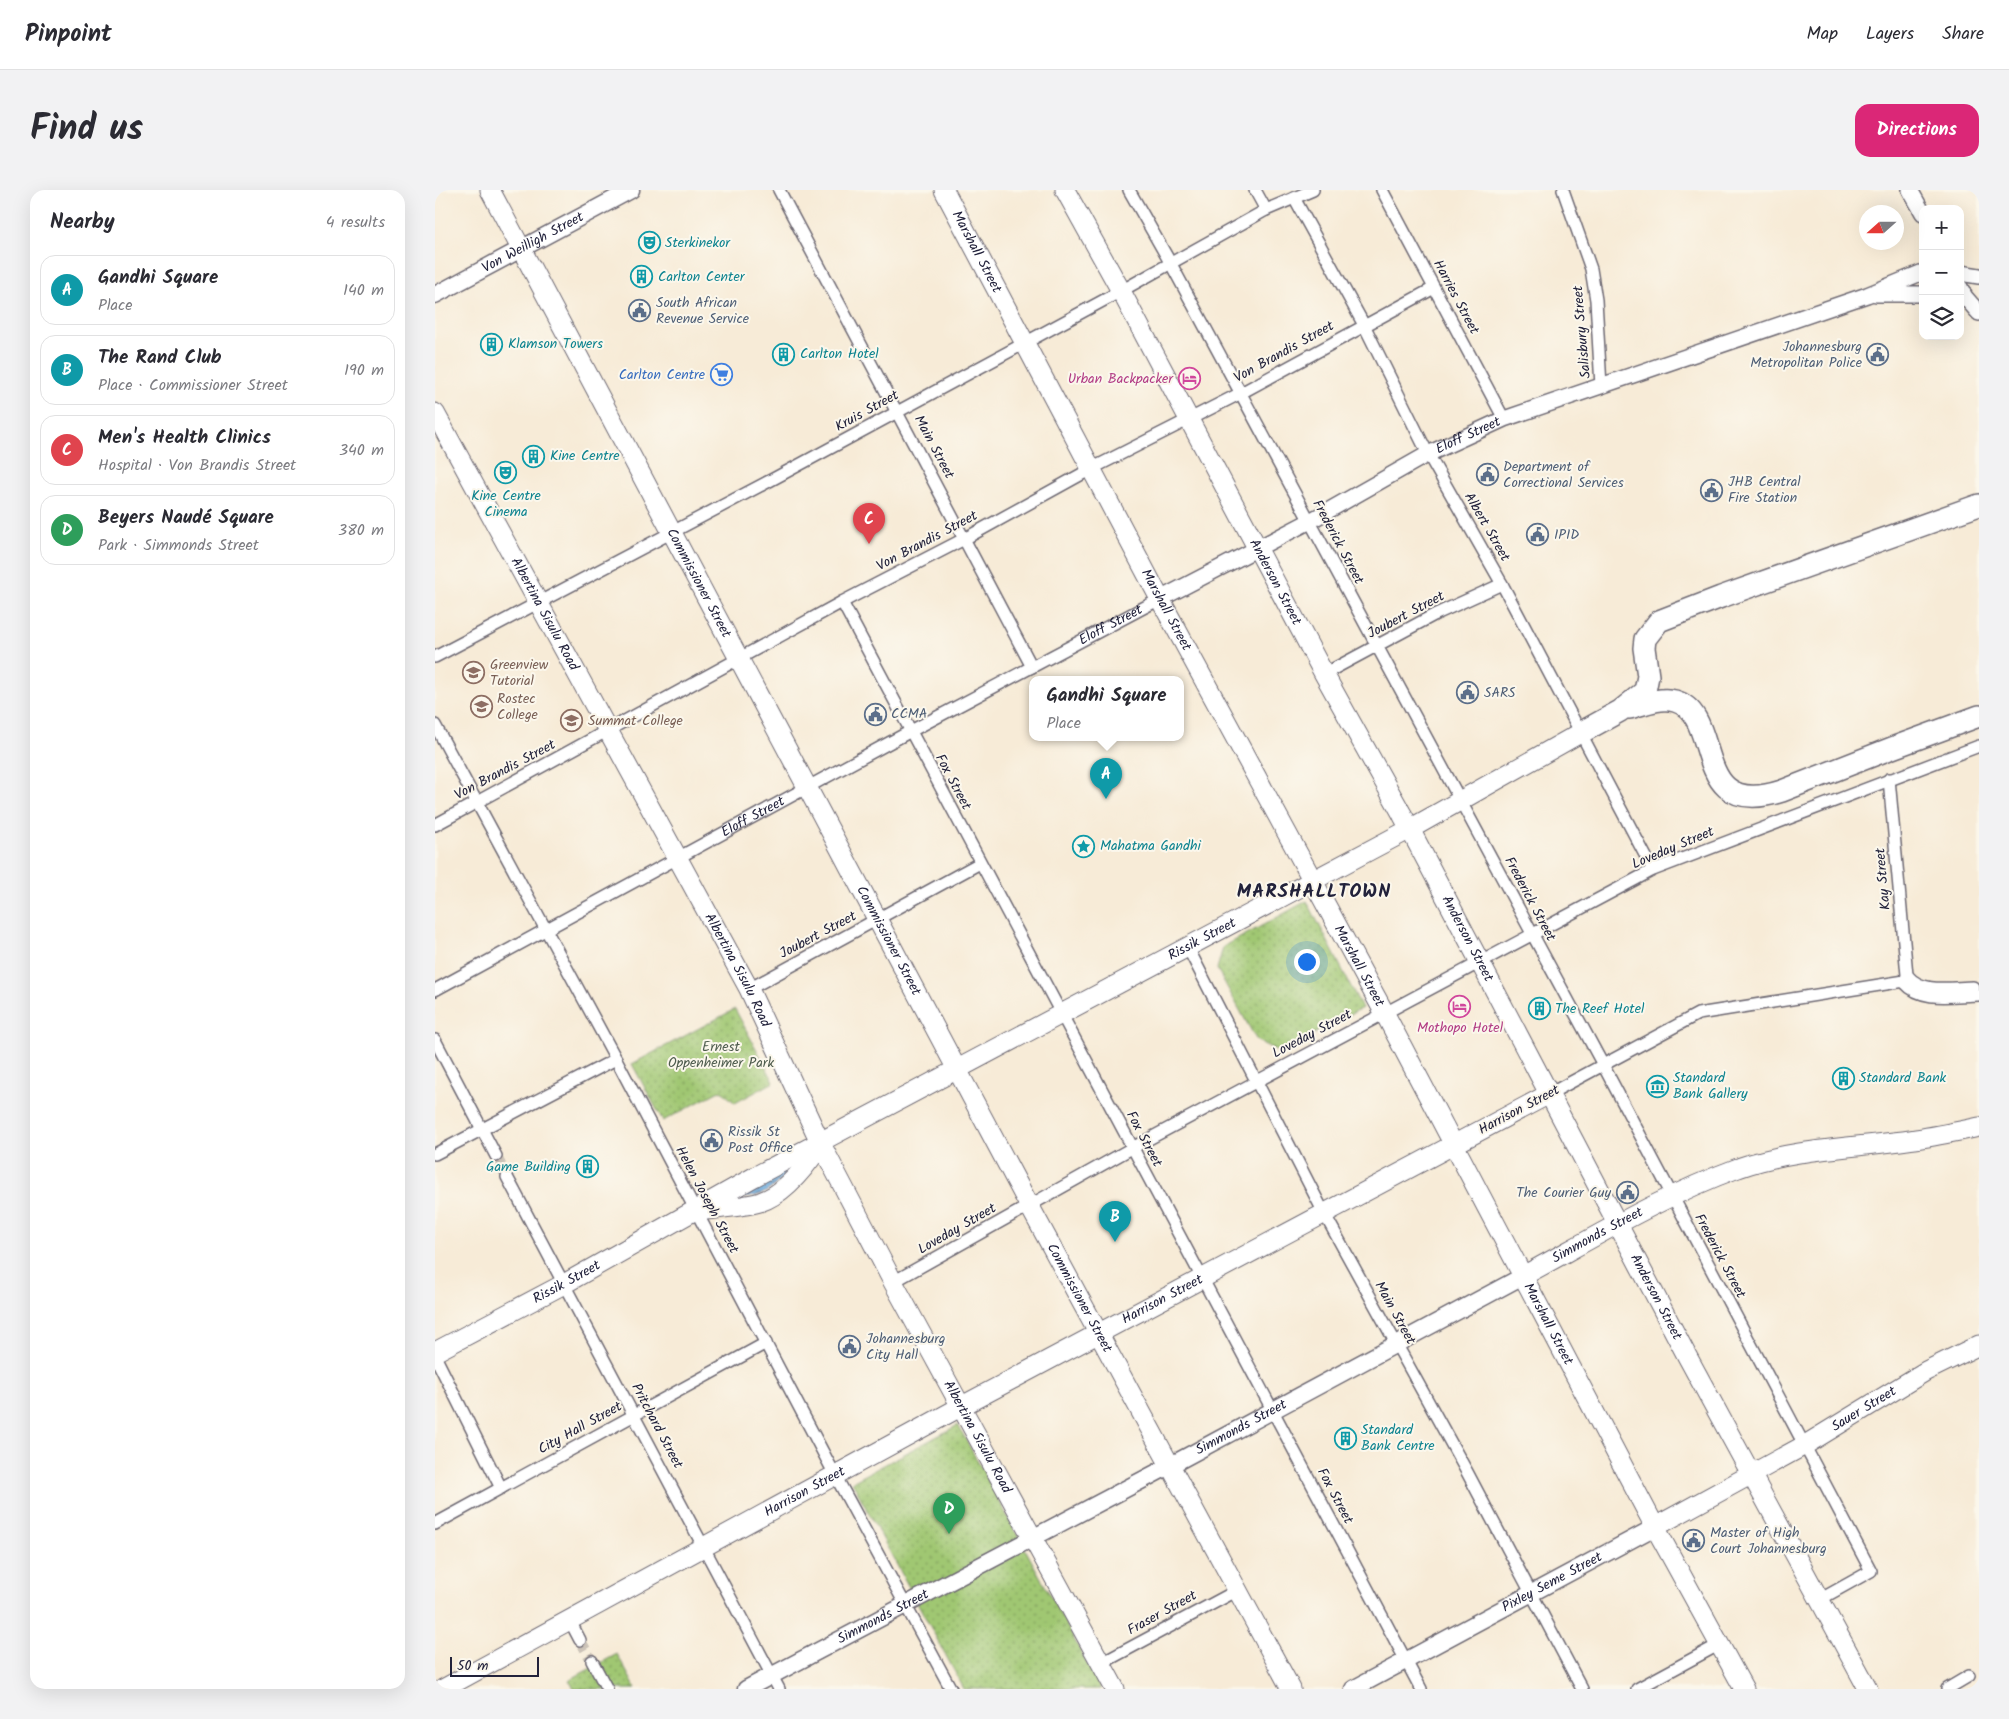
<!DOCTYPE html>
<meta charset="utf-8">
<style>
:root{--surface:#fff;--page:#f2f2f3;--text:#2b2b33;--muted:#7c7c81;--line:#e1e1e2;--accent:#db2777}
body{margin:0;font-family:Kalam,sans-serif;background:var(--page);color:var(--text)}
.controls{position:absolute;right:15px;top:15px;display:grid;overflow:hidden;border-radius:10px;box-shadow:0 5px 20px #0002}
.controls button{width:45px;height:45px;display:grid;place-items:center;padding:0;border:0;border-bottom:1px solid var(--line);background:var(--surface);color:var(--text);font:25px sans-serif}
.compass{position:absolute;left:1424px;top:15px;width:45px;height:45px;border-radius:50%;background:var(--surface);box-shadow:0 5px 20px #0002;rotate:249deg}
.scale{position:absolute;left:15px;bottom:12px;width:89px;box-sizing:border-box;padding-left:5px;border:2px solid #22223b;border-top:0;font-size:14px;line-height:18px;white-space:nowrap;color:#22223b;-webkit-text-stroke:4px #fbf7ec;paint-order:stroke}
.you{position:absolute;left:871px;top:771px;width:18px;height:18px;margin:-12px;border:4px solid #fff;border-radius:50%;background:#1a73e8;box-shadow:0 0 0 8px #1a73e833}
.badge{display:grid;place-items:center;width:32px;height:32px;border-radius:50%;background:var(--accent);color:#fff;font-size:16px;font-weight:700}
.pin{position:absolute;translate:-50% -41px;filter:drop-shadow(0 1px 2px #0008)}
.pin::after{content:'';position:absolute;top:26px;width:18px;height:15px;background:inherit;clip-path:polygon(0 0,100% 0,50% 100%)}
.popup{position:absolute;left:594px;top:486px;width:155px;height:65px;box-sizing:border-box;display:grid;place-content:center;border-radius:10px;background:var(--surface);filter:drop-shadow(0 1px 4px #0005);font-size:16px;white-space:nowrap;color:var(--muted)}
.popup b{font-size:19px;color:var(--text)}
.popup::after{content:'';position:absolute;left:50%;top:100%;margin-left:-10px;border:10px solid transparent;border-top-color:var(--surface)}
.list{margin:0;padding:0;list-style:none}
h2{display:flex;justify-content:space-between;align-items:center;height:65px;margin:0;padding:0 20px;font-size:21px}
h2 small{font-size:16px;font-weight:400;color:var(--muted)}
.list li{display:grid;grid-template-columns:32px 1fr auto;gap:15px;align-items:center;box-sizing:border-box;height:70px;margin:0 10px 10px;padding:0 10px;border:1px solid var(--line);border-radius:15px}
.list b{display:block;font-size:19px;white-space:nowrap}
.list p{margin:0;font-size:16px;white-space:nowrap;color:var(--muted)}
.list em{font-size:16px;font-style:normal;color:var(--muted)}
.icon{flex:none;width:28px;height:28px;fill:none;stroke:currentColor;stroke-width:2;stroke-linecap:round;stroke-linejoin:round}
.map{position:relative;flex:none;width:1544px;height:1499px;overflow:hidden;border-radius:15px}
header{display:flex;align-items:center;gap:30px;box-sizing:border-box;height:70px;padding:0 25px;background:var(--surface);border-bottom:1px solid var(--line)}
header strong{font-size:24px}
nav{display:flex;gap:28px;margin-inline-start:auto;font-size:18px}
.intro{display:flex;align-items:center;justify-content:space-between;box-sizing:border-box;height:120px;padding:0 30px}
h1{margin:0;font-size:35px}
.button{padding:12px 22px;border-radius:15px;background:var(--accent);color:#fff;font-size:18px;font-weight:700}
main{display:flex;gap:30px;padding:0 30px}
aside{flex:1;background:var(--surface);border-radius:15px;box-shadow:0 5px 20px #0002}
.map>svg:first-child{display:block}
.green{fill:url(#green-dots);stroke:#617456}
.water{fill:url(#water-waves);stroke:#47678e}
.lines{fill:none;stroke-linecap:round;stroke-linejoin:round}
.minor-tunnel{stroke:#ccc3b8;stroke-width:11;stroke-dasharray:11 5.5;stroke-linecap:butt}
.minor-casing{stroke:#6d6872;stroke-width:14}
.tertiary-casing{stroke:#6d6872;stroke-width:18}
.secondary-casing{stroke:#6d6872;stroke-width:19}
.primary-casing{stroke:#6d6872;stroke-width:21}
.motorway-casing{stroke:#6d6872;stroke-width:24}
.minor{stroke:#fff;stroke-width:11}
.tertiary{stroke:#fff;stroke-width:15}
.secondary{stroke:#fff;stroke-width:16}
.primary{stroke:#fff;stroke-width:19}
.motorway{stroke:#fff;stroke-width:21}
.labels{text-anchor:middle;dominant-baseline:central;stroke-width:4;stroke-linejoin:round;paint-order:stroke}
.street-label{font-size:14px;fill:#22223b;stroke:#fbf7ec}
.culture-label{font-size:14px;fill:#0d838f;stroke:#fbf7ec;text-anchor:start}
.service-label{font-size:14px;fill:#4e5e75;stroke:#fbf7ec;text-anchor:start}
.shop-label{font-size:14px;fill:#366cbe;stroke:#fbf7ec;text-anchor:end}
.hotel-label{font-size:14px;fill:#b23c85;stroke:#fbf7ec;text-anchor:end}
.education-label{font-size:14px;fill:#785e54;stroke:#fbf7ec;text-anchor:start}
.park-label{font-size:14px;fill:#4e5c4e;stroke:#fbf7ec}
.district-label{font-size:19px;font-weight:bold;letter-spacing:1px;fill:#22223b;stroke:#fbf7ec}
</style>
<header>
<strong>Pinpoint</strong>
<nav><a>Map</a><a>Layers</a><a>Share</a></nav>
</header>
<div class="intro"><h1>Find us</h1><a class="button">Directions</a></div>
<main>
<aside>
<h2>Nearby<small>4 results</small></h2>
<ul class="list">
<li><span class="badge" style="background:#0f9aa8">A</span><div><b>Gandhi Square</b><p>Place</p></div><em>140 m</em></li>
<li><span class="badge" style="background:#0f9aa8">B</span><div><b>The Rand Club</b><p>Place · Commissioner Street</p></div><em>190 m</em></li>
<li><span class="badge" style="background:#e0444e">C</span><div><b>Men's Health Clinics</b><p>Hospital · Von Brandis Street</p></div><em>340 m</em></li>
<li><span class="badge" style="background:#2e9e5b">D</span><div><b>Beyers Naudé Square</b><p>Park · Simmonds Street</p></div><em>380 m</em></li>
</ul>
</aside>
<div class="map">
<svg width="1544" height="1499" viewBox="0 0 1544 1499">
<defs>
<pattern id="green-dots" width="8" height="8" patternUnits="userSpaceOnUse" patternTransform="scale(1.25)"><rect width="8" height="8" fill="#a0c772"/><path d="M2 2h.1M6 6h.1" fill="none" stroke="#82a15f" stroke-width="1.8" stroke-linecap="round"/></pattern>
<pattern id="water-waves" width="16" height="10" patternUnits="userSpaceOnUse" patternTransform="scale(1.25)"><rect width="16" height="10" fill="#6cace0"/><path d="M0 5q4-4 8 0t8 0" fill="none" stroke="#588cb7"/></pattern>
</defs>
<rect width="100%" height="100%" fill="#fbf7ec"/>
<filter id="ink" filterUnits="userSpaceOnUse"><feTurbulence type="fractalNoise" baseFrequency=".02" numOctaves="2"/><feDisplacementMap in="SourceGraphic" scale="10" xChannelSelector="R" yChannelSelector="G"/><feConvolveMatrix kernelMatrix="1 2 1 2 8 2 1 2 1" color-interpolation-filters="sRGB"/></filter>
<filter id="wash" filterUnits="userSpaceOnUse"><feTurbulence type="fractalNoise" baseFrequency=".0096" numOctaves="4" result="noise"/><feDisplacementMap in="SourceGraphic" scale="20" xChannelSelector="R" yChannelSelector="G"/><feGaussianBlur stdDeviation="1.12" result="paint"/><feColorMatrix in="noise" values="0 0 0 0 0 0 0 0 0 0 0 0 0 0 0 0 0 1.4 0 .05"/><feComposite in="paint" operator="in"/></filter>
<g filter="url(#wash)">
<rect width="100%" height="100%" fill="#f7ebd7"/>
<path class="green" d="M872,711L927,818L845,862L822,851L782,779L788,757Z
M300,819L339,892L300,913L286,900L228,931L197,874Z
M523,1235L666,1499H529L417,1292Z
M182,1464L201,1499H139L134,1490Z"/>
<path class="water" d="M356,975C341,998 328,1010 298,1007Z"/>
</g>
<g filter="url(#ink)">
<g class="lines">
<path class="minor-tunnel" d="M61,966L72,987
M145,1450L157,1471"/>
<defs>
<g id="minor">
<path d="M344,0L597,477"/>
<path d="M694,0L736,74L1168,875L1436,1381L1384,1410"/>
<path d="M820,0L831,20"/>
<path d="M947,0L1069,229"/>
<path d="M1128,0L1156,79L1161,110L1166,196"/>
<path d="M859,8L929,135L993,264L1067,394L1218,680"/>
<path d="M407,412L986,1499"/>
<path d="M0,467L340,288L686,101L831,20L878,0"/>
<path d="M889,484L999,425L1067,394"/>
<path d="M0,535L181,869L400,1285L516,1499"/>
<path d="M1454,589L1472,785L1470,793"/>
<path d="M0,635L407,412L531,348L656,279L806,203L999,98"/>
<path d="M753,758L889,1023L1032,1282L1147,1499"/>
<path d="M1473,786C1487,804 1518,797 1538,797"/>
<path d="M1470,793C1487,813 1520,805 1544,805"/>
<path d="M314,799L545,673"/>
<path id="s1" d="M0,800L474,542L725,409"/>
<path d="M0,850L61,966"/>
<path d="M1114,904L1263,824L1476,790"/>
<path d="M0,964L181,869"/>
<path d="M72,987L344,1499"/>
<path d="M458,1092L697,958L1218,680L1544,556"/>
<path d="M0,1166L66,1298"/>
<path d="M0,1334L331,1153"/>
<path d="M135,1431L145,1450"/>
<path d="M157,1471L172,1499"/>
<path d="M667,1473L803,1400"/>
<path d="M1202,1499L1285,1454"/>
<path d="M1512,1499L1534,1486"/>
</g>
<g id="tertiary">
<path d="M1475,0L1488,23"/>
<path d="M1525,83L1544,86"/>
<path d="M1525,97L1530,107L1544,123"/>
<path d="M1441,104H1488"/>
<path id="s2" d="M725,409L875,331L993,264L1069,229L1432,105L1488,82"/>
</g>
<g id="secondary">
<path id="s3" d="M0,105L196,0"/>
<path id="s4" d="M311,1499L736,1275L1088,1086"/>
<path id="s5" d="M918,1499L1220,1337"/>
</g>
<g id="primary">
<path id="s6" d="M55,0L594,1015L856,1499"/>
<path id="s7" d="M509,0L725,409L949,822L1220,1337L1309,1499"/>
<path id="s8" d="M630,0L686,101L889,484L967,624L1252,1166L1433,1499"/>
<path id="s9" d="M0,223L314,799L386,954L458,1092L680,1499"/>
<path d="M1306,977C1365,957 1427,958 1487,948C1506,945 1525,941 1544,937"/>
<path d="M271,1020C288,1018 308,1017 325,1012C350,1004 370,978 384,957"/>
<path id="s10" d="M1088,1086C1158,1048 1227,1006 1303,978"/>
<path id="s11" d="M0,1162L129,1094L319,987L975,639L1147,542"/>
<path id="s12" d="M1220,1337L1370,1255L1491,1181L1544,1155"/>
<path id="s13" d="M8,1499L527,1216L1114,904"/>
</g>
<path id="motorway" d="M1195,518C1209,514 1225,507 1240,511C1289,525 1253,631 1347,601L1457,558L1544,526
M1147,542L1185,521L1210,501L1213,486L1209,458L1210,449L1224,431L1286,407L1544,315"/>
</defs>
<use href="#minor" class="minor-casing"/>
<use href="#tertiary" class="tertiary-casing"/>
<use href="#secondary" class="secondary-casing"/>
<use href="#primary" class="primary-casing"/>
<use href="#motorway" class="motorway-casing"/>
<use href="#minor" class="minor"/>
<use href="#tertiary" class="tertiary"/>
<use href="#secondary" class="secondary"/>
<use href="#primary" class="primary"/>
<use href="#motorway" class="motorway"/>
</g>
</g>
<defs>
<symbol id="theatre-ring" viewBox="-11 -11 22 22"><circle r="9.5" fill="#fbf7ec" stroke="#0f9aa8" stroke-width="1.5"/><path d="M-5-5.5Q0-4 5-5.5V0Q5 5 0 6Q-5 5-5 0ZM-3.3-2.5H-1v1.5H-3.3ZM1-2.5H3.3v1.5H1ZM-2.8 1Q0 5.5 2.8 1Z" fill="#0f9aa8"/></symbol>
<symbol id="building-ring" viewBox="-11 -11 22 22"><circle r="9.5" fill="#fbf7ec" stroke="#0f9aa8" stroke-width="1.5"/><path d="M-4-6H4V6H1V3H-1V6H-4ZM-2.5-4.3h1.7v1.8h-1.7ZM.8-4.3h1.7v1.8H.8ZM-2.5-1h1.7V.8h-1.7ZM.8-1h1.7V.8H.8Z" fill="#0f9aa8"/></symbol>
<symbol id="civic-ring" viewBox="-11 -11 22 22"><circle r="9.5" fill="#fbf7ec" stroke="#5c6f8a" stroke-width="1.5"/><path d="M-.6-6.5H3V-4.5H.6V-3L4-1V1h2V6H-6V1h2V-1L-.6-3ZM-1.2 2.5V6h2.4V2.5Z" fill="#5c6f8a"/></symbol>
<symbol id="supermarket-ring" viewBox="-11 -11 22 22"><circle r="9.5" fill="#fbf7ec" stroke="#3f7fe0" stroke-width="1.5"/><path d="M-6-5.5h2.5l.6 2H6L4.5 2H-2.5L-4.4-4H-6ZM-1.5 3.2a1.3 1.3 0 1 0 .1 0ZM3 3.2a1.3 1.3 0 1 0 .1 0Z" fill="#3f7fe0"/></symbol>
<symbol id="hotel-ring" viewBox="-11 -11 22 22"><circle r="9.5" fill="#fbf7ec" stroke="#d1479c" stroke-width="1.5"/><path d="M-6-4.5h1.5V1H6V5H4.5V3h-9V5H-6ZM-4 0a1.8 1.8 0 1 1 3.6 0ZM.5 0V-2.5h3Q6-2.5 6 0Z" fill="#d1479c"/></symbol>
<symbol id="university-ring" viewBox="-11 -11 22 22"><circle r="9.5" fill="#fbf7ec" stroke="#8d6e63" stroke-width="1.5"/><path d="M0-5L7-2L0 1L-7-2ZM-4 1L0 2.5L4 1V4Q0 6-4 4Z" fill="#8d6e63"/></symbol>
<symbol id="sight-ring" viewBox="-11 -11 22 22"><circle r="9.5" fill="#fbf7ec" stroke="#0f9aa8" stroke-width="1.5"/><path d="M0-6L1.8-2.2L6-1.7L2.9 1.2L3.7 5.4L0 3.3L-3.7 5.4L-2.9 1.2L-6-1.7L-1.8-2.2Z" fill="#0f9aa8"/></symbol>
<symbol id="museum-ring" viewBox="-11 -11 22 22"><circle r="9.5" fill="#fbf7ec" stroke="#0f9aa8" stroke-width="1.5"/><path d="M0-6L6-3V-2H-6V-3ZM-5-1h2V3h-2ZM-1-1h2V3h-2ZM3-1h2V3H3ZM-6 4H6V6H-6Z" fill="#0f9aa8"/></symbol>
</defs>
<g fill-rule="evenodd">
<use href="#theatre-ring" x="202" y="40" width="25" height="25"/>
<use href="#building-ring" x="194" y="74" width="25" height="25"/>
<use href="#civic-ring" x="192" y="108" width="25" height="25"/>
<use href="#building-ring" x="44" y="142" width="25" height="25"/>
<use href="#building-ring" x="336" y="152" width="25" height="25"/>
<use href="#civic-ring" x="1430" y="152" width="25" height="25"/>
<use href="#supermarket-ring" x="274" y="172" width="25" height="25"/>
<use href="#hotel-ring" x="742" y="176" width="25" height="25"/>
<use href="#building-ring" x="86" y="254" width="25" height="25"/>
<use href="#theatre-ring" x="58" y="270" width="25" height="25"/>
<use href="#civic-ring" x="1040" y="272" width="25" height="25"/>
<use href="#civic-ring" x="1264" y="288" width="25" height="25"/>
<use href="#civic-ring" x="1090" y="332" width="25" height="25"/>
<use href="#university-ring" x="26" y="470" width="25" height="25"/>
<use href="#civic-ring" x="1020" y="490" width="25" height="25"/>
<use href="#university-ring" x="34" y="504" width="25" height="25"/>
<use href="#civic-ring" x="428" y="512" width="25" height="25"/>
<use href="#university-ring" x="124" y="518" width="25" height="25"/>
<use href="#sight-ring" x="636" y="644" width="25" height="25"/>
<use href="#hotel-ring" x="1012" y="804" width="25" height="25"/>
<use href="#building-ring" x="1092" y="806" width="25" height="25"/>
<use href="#building-ring" x="1396" y="876" width="25" height="25"/>
<use href="#museum-ring" x="1210" y="884" width="25" height="25"/>
<use href="#civic-ring" x="264" y="938" width="25" height="25"/>
<use href="#building-ring" x="140" y="964" width="25" height="25"/>
<use href="#civic-ring" x="1180" y="990" width="25" height="25"/>
<use href="#civic-ring" x="402" y="1144" width="25" height="25"/>
<use href="#building-ring" x="898" y="1236" width="25" height="25"/>
<use href="#civic-ring" x="1246" y="1338" width="25" height="25"/>
</g>
<g class="labels">
<g class="street-label">
<text stroke="none"><textPath href="#s3" startOffset="111">Von Weilligh Street</textPath></text>
<text stroke="none"><textPath href="#s7" startOffset="70">Marshall Street</textPath></text>
<text transform="translate(1021 107) rotate(62)">Harries Street</text>
<text transform="translate(1147 142) rotate(-95)">Salisbury Street</text>
<text transform="translate(849 162) rotate(-29)">Von Brandis Street</text>
<text transform="translate(432 221) rotate(-29)">Kruis Street</text>
<text stroke="none"><textPath href="#s2" startOffset="349">Eloff Street</textPath></text>
<text transform="translate(499 257) rotate(62)">Main Street</text>
<text transform="translate(1052 337) rotate(60)">Albert Street</text>
<text transform="translate(492 351) rotate(-28)">Von Brandis Street</text>
<text transform="translate(903 352) rotate(62)">Frederick Street</text>
<text stroke="none"><textPath href="#s8" startOffset="445">Anderson Street</textPath></text>
<text stroke="none"><textPath href="#s6" startOffset="445">Commissioner Street</textPath></text>
<text stroke="none"><textPath href="#s7" startOffset="475">Marshall Street</textPath></text>
<text stroke="none"><textPath href="#s9" startOffset="229">Albertina Sisulu Road</textPath></text>
<text transform="translate(971 425) rotate(-28)">Joubert Street</text>
<text stroke="none"><textPath href="#s1" startOffset="768">Eloff Street</textPath></text>
<text transform="translate(70 580) rotate(-28)">Von Brandis Street</text>
<text transform="translate(518 592) rotate(62)">Fox Street</text>
<text stroke="none"><textPath href="#s1" startOffset="362">Eloff Street</textPath></text>
<text transform="translate(1238 658) rotate(-23)">Loveday Street</text>
<text transform="translate(1448 689) rotate(-95)">Kay Street</text>
<text transform="translate(1095 709) rotate(62)">Frederick Street</text>
<text transform="translate(383 745) rotate(-28)">Joubert Street</text>
<text stroke="none"><textPath href="#s8" startOffset="850">Anderson Street</textPath></text>
<text stroke="none"><textPath href="#s6" startOffset="850">Commissioner Street</textPath></text>
<text stroke="none"><textPath href="#s11" startOffset="871">Rissik Street</textPath></text>
<text stroke="none"><textPath href="#s7" startOffset="880">Marshall Street</textPath></text>
<text stroke="none"><textPath href="#s9" startOffset="634">Albertina Sisulu Road</textPath></text>
<text transform="translate(877 844) rotate(-28)">Loveday Street</text>
<text transform="translate(1084 920) rotate(-28)">Harrison Street</text>
<text transform="translate(709 949) rotate(62)">Fox Street</text>
<text transform="translate(272 1010) rotate(62)">Helen Joseph Street</text>
<text transform="translate(522 1039) rotate(-30)">Loveday Street</text>
<text stroke="none"><textPath href="#s10" startOffset="85">Simmonds Street</textPath></text>
<text transform="translate(1285 1066) rotate(62)">Frederick Street</text>
<text stroke="none"><textPath href="#s11" startOffset="149">Rissik Street</textPath></text>
<text stroke="none"><textPath href="#s8" startOffset="1255">Anderson Street</textPath></text>
<text stroke="none"><textPath href="#s6" startOffset="1255">Commissioner Street</textPath></text>
<text stroke="none"><textPath href="#s13" startOffset="818">Harrison Street</textPath></text>
<text transform="translate(960 1123) rotate(61)">Main Street</text>
<text stroke="none"><textPath href="#s7" startOffset="1285">Marshall Street</textPath></text>
<text stroke="none"><textPath href="#s12" startOffset="240">Sauer Street</textPath></text>
<text transform="translate(222 1236) rotate(62)">Pritchard Street</text>
<text transform="translate(145 1238) rotate(-29)">City Hall Street</text>
<text stroke="none"><textPath href="#s4" startOffset="560">Simmonds Street</textPath></text>
<text stroke="none"><textPath href="#s9" startOffset="1159">Albertina Sisulu Road</textPath></text>
<text stroke="none"><textPath href="#s13" startOffset="412">Harrison Street</textPath></text>
<text transform="translate(900 1306) rotate(62)">Fox Street</text>
<text stroke="none"><textPath href="#s5" startOffset="226">Pixley Seme Street</textPath></text>
<text transform="translate(727 1423) rotate(-29)">Fraser Street</text>
<text stroke="none"><textPath href="#s4" startOffset="155">Simmonds Street</textPath></text>
</g>
<g class="culture-label">
<text x="230" y="53">Sterkinekor</text>
<text x="223" y="87">Carlton Center</text>
<text x="73" y="154">Klamson Towers</text>
<text x="365" y="164">Carlton Hotel</text>
<text x="115" y="266">Kine Centre</text>
<text x="71" y="306" text-anchor="middle">Kine Centre<tspan x="71" dy="16">Cinema</tspan></text>
<text x="665" y="656">Mahatma Gandhi</text>
<text x="1120" y="819">The Reef Hotel</text>
<text x="1238" y="888">Standard<tspan x="1238" dy="16">Bank Gallery</tspan></text>
<text x="1424" y="888">Standard Bank</text>
<text x="136" y="977" text-anchor="end">Game Building</text>
<text x="926" y="1240">Standard<tspan x="926" dy="16">Bank Centre</tspan></text>
</g>
<g class="service-label">
<text x="221" y="113">South African<tspan x="221" dy="16">Revenue Service</tspan></text>
<text x="1427" y="157" text-anchor="end">Johannesburg<tspan x="1427" dy="16">Metropolitan Police</tspan></text>
<text x="1068" y="277">Department of<tspan x="1068" dy="16">Correctional Services</tspan></text>
<text x="1293" y="292">JHB Central<tspan x="1293" dy="16">Fire Station</tspan></text>
<text x="1119" y="345">IPID</text>
<text x="1049" y="503">SARS</text>
<text x="456" y="524">CCMA</text>
<text x="293" y="942">Rissik St<tspan x="293" dy="16">Post Office</tspan></text>
<text x="1176" y="1003" text-anchor="end">The Courier Guy</text>
<text x="431" y="1149">Johannesburg<tspan x="431" dy="16">City Hall</tspan></text>
<text x="1275" y="1343">Master of High<tspan x="1275" dy="16">Court Johannesburg</tspan></text>
</g>
<g class="shop-label">
<text x="270" y="185">Carlton Centre</text>
</g>
<g class="hotel-label">
<text x="738" y="189">Urban Backpacker</text>
<text x="1025" y="838" text-anchor="middle">Mothopo Hotel</text>
</g>
<g class="education-label">
<text x="55" y="475">Greenview<tspan x="55" dy="16">Tutorial</tspan></text>
<text x="62" y="509">Rostec<tspan x="62" dy="16">College</tspan></text>
<text x="153" y="531">Summat College</text>
</g>
<g class="park-label">
<text x="286" y="857">Ernest<tspan x="286" dy="16">Oppenheimer Park</tspan></text>
</g>
<g class="district-label">
<text x="879" y="702">MARSHALLTOWN</text>
</g>
</g>
</svg>
<div class="controls">
<button>+</button>
<button>−</button>
<button><svg class="icon" aria-label="layers" viewBox="0 0 24 24"><path d="M12 4l9 5-9 5-9-5zM3 14l9 5 9-5"/></svg></button>
</div>
<svg class="compass" viewBox="-18 -18 36 36"><path d="M0-13l5 13h-10z" fill="#e53935"/><path d="M0 13l5-13h-10z" fill="#7c7c81"/></svg>
<div class="scale">50 m</div>
<div class="you"></div>
<div class="pin badge" style="left:671px;top:609px;background:#0f9aa8">A</div>
<div class="popup"><b>Gandhi Square</b>Place</div>
<div class="pin badge" style="left:680px;top:1052px;background:#0f9aa8">B</div>
<div class="pin badge" style="left:434px;top:354px;background:#e0444e">C</div>
<div class="pin badge" style="left:514px;top:1344px;background:#2e9e5b">D</div>
</div>
</main>
